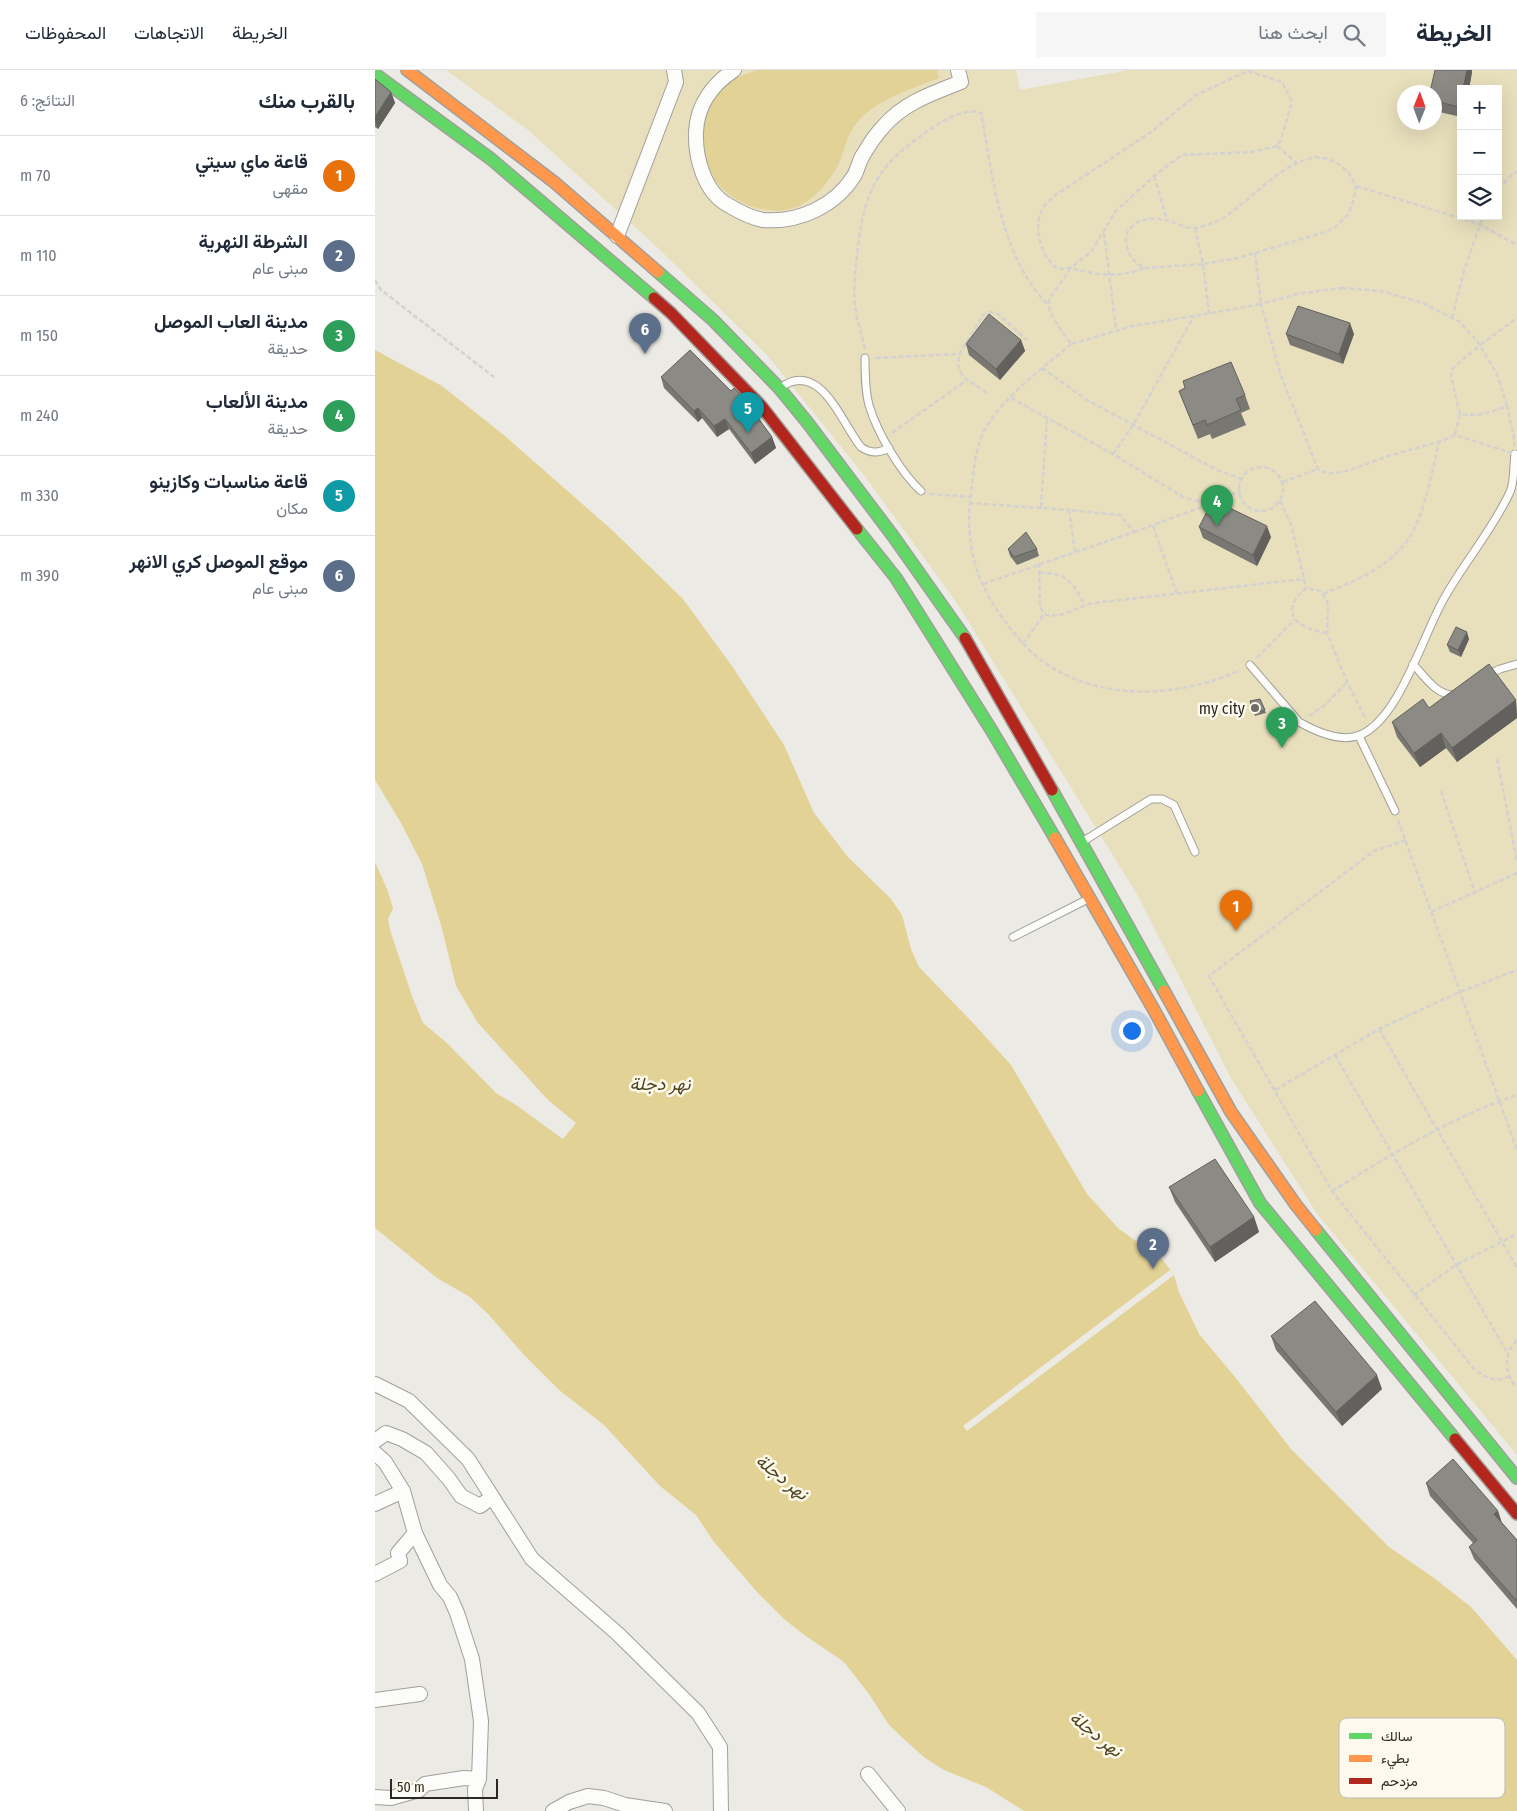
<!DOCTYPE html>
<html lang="ar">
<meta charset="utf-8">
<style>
:root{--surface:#fff;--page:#f6f6f7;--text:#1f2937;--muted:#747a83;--line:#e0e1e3;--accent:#6e6d67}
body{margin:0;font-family:"Fira Sans Condensed",Vazirmatn,sans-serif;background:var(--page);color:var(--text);direction:rtl}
.controls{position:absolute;right:15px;top:15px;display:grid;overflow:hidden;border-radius:0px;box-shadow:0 5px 20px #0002}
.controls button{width:45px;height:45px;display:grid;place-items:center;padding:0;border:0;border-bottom:1px solid var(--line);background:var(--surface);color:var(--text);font:25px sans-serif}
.compass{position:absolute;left:1022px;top:15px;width:45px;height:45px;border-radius:50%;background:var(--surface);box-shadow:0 5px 20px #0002;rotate:1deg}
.scale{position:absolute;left:15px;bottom:12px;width:108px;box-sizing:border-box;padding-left:5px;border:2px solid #2a2924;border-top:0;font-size:14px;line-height:18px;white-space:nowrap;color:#2a2924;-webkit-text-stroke:4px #fdfaed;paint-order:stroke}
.you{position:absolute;left:756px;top:960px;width:18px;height:18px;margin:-12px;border:4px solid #fff;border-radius:50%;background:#1a73e8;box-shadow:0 0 0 8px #1a73e833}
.badge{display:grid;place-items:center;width:32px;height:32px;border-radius:50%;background:var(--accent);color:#fff;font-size:16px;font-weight:700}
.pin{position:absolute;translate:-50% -41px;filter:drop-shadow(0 1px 2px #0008)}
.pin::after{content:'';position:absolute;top:26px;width:18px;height:15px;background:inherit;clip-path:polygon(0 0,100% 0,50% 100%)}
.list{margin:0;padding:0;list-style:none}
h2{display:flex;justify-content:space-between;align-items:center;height:65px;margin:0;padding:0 20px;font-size:21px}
h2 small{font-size:16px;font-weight:400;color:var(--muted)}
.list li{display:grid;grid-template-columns:32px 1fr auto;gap:15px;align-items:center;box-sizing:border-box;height:80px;padding:0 20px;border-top:1px solid var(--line)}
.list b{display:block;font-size:19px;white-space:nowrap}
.list p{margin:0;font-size:16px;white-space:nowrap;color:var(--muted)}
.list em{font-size:16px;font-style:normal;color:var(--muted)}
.icon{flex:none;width:28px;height:28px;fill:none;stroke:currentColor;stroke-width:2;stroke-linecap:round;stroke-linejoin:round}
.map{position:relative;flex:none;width:1142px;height:1741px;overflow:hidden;direction:ltr}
header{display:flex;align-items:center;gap:30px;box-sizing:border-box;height:70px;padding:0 25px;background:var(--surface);border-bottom:1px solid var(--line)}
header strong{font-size:24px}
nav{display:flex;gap:28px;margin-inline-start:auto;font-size:18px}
.search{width:350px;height:45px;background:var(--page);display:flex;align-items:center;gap:12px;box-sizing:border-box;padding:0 18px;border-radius:0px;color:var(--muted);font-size:19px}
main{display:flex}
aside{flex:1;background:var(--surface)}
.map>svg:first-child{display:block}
.green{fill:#e8dfbc;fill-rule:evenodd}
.water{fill:#e2d295}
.pier{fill:#eceae4}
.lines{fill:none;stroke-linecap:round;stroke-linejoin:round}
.lane-casing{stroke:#a19f9a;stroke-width:9}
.street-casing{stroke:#a19f9a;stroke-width:16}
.fast-casing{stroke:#a19f9a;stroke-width:14}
.slow-casing{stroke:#a19f9a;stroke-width:14}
.jam-casing{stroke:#a19f9a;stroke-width:14}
.path{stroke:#d3d2d0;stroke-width:2.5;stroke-dasharray:5 2.5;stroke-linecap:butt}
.lane{stroke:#fcfcfb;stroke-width:7}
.street{stroke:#fcfcfb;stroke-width:14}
.fast{stroke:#63d668;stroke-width:11}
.slow{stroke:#ff974d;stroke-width:11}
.jam{stroke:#b3261e;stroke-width:11}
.wall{fill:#787772}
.shaded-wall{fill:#62615d}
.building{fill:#8c8a85;stroke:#62615d}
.poi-dot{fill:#6e6d67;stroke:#fdfaed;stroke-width:2}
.labels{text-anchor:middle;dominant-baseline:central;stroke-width:5;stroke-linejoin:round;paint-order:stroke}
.poi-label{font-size:16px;fill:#2a2924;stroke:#fdfaed;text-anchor:end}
.water-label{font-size:18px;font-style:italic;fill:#4d441f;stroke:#fdfaed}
.key{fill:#fdfaed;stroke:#bebbb1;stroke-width:1}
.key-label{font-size:14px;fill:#2a2924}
</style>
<header>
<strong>الخريطة</strong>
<div class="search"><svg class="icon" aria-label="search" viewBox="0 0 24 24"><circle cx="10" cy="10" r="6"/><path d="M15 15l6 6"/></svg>ابحث هنا</div>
<nav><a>الخريطة</a><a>الاتجاهات</a><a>المحفوظات</a></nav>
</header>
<main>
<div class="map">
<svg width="1142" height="1741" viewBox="0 0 1142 1741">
<rect width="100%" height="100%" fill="#eceae4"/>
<path class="green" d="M71,0H641L645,20L754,0H1142V1385L943,1145L857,1010L763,826L580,530L488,404L393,286L283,178L153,60ZM1086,19H1123V146H1086ZM1030,22H1060V52H1030Z"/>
<path class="water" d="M383,0H562L564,8C541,17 505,29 487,47C470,64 472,78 462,97C452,115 435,134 415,139C389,145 360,133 343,114C321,88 323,38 349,16C359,8 371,4 383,0Z
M0,280L67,316L130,366L237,460L308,529L357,596L409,675L439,743L473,787L516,829L527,845L536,879L544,897L599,954L636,995L712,1124L744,1159L788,1190L799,1205L804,1222L824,1264L860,1307L916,1379L1014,1477L1059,1508L1096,1537L1142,1590V1741H649L611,1717L569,1700L550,1688L532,1672L514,1655L494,1624L469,1592L428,1564L409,1549L382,1522L339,1472L321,1445L285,1416L229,1355L184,1320L150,1286L113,1244L95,1227L62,1208L0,1158Z"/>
<path class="pier" d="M0,710L26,753L47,794L66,855L81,916L103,953L173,1030L201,1053L188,1069L141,1035L121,1023L72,973L48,953L37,926L15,860L13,849L18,838L12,819L0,792Z
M795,1200L799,1205L592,1361L588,1356Z"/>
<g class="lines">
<defs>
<path id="lane" d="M490,288C490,304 490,320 494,335C502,362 525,402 546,421
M405,318C445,288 467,354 486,377C496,384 504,383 514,378
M1038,594C1050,607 1062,626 1080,625
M875,595L924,652C940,661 966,673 985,665C1025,649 1049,561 1071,525C1091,490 1118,459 1135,422C1140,411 1138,396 1140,384
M1113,605L1125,599L1142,594
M984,666L1020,741
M707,772L776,729H787L799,735L820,782
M638,867L715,828"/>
<path id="street" d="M359,0C338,14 322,35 321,62C320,87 329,122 353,135C363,141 376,148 388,150C424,153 460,136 479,106C483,99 484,91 488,85C494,75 500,65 508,57C528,33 558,23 586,12L583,0
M242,166L301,12L299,0
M0,1314L34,1331L93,1389L157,1489L243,1564L323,1643L345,1677L346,1741
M0,1371L11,1363L27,1369L51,1383L74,1409L86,1426L105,1436L117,1427
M0,1383L10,1392L28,1421L40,1463L23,1483L25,1491L0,1504
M0,1434L28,1421
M40,1463L65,1515L75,1527L82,1543L97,1589L106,1651L104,1709L100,1719L101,1741
M0,1630L45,1624
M493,1704L523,1741
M0,1727L16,1728L44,1720L50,1714L89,1708L104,1709
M178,1741L194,1732L213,1726L229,1728L250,1735L290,1741"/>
<path id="fast" d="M0,4L116,89L279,228
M283,202L338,250L405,319L432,352L518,466L590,568
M482,459L521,508L617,661L680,768
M677,720L789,921
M823,1021L885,1133L1080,1369
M941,1160L1142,1408"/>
<path id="slow" d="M32,0L179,112L283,202
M680,768L779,940L823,1021
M789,921L856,1042L921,1135L941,1160"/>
<path id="jam" d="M279,228L296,243L387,337L482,459
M590,568L677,720
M1080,1369L1142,1444"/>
</defs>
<use href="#lane" class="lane-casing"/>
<use href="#street" class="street-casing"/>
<use href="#fast" class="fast-casing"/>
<use href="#slow" class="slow-casing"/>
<use href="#jam" class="jam-casing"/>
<path class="path" d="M873,1L907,12L917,32L906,70L902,76L877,82L807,85L779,106L740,142L716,182L695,198L683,199C668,189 659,163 665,145C667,137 673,132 679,126L776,62L821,25Z
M902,76L922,93
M940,87L954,89L965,95L973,102L981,116L978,132L973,145L959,158L947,163L863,188L828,194L771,198C763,195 758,191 754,183C751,176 749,165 755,158C769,144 788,148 805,155C810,156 814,159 820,158C829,157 841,152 848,148C879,128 903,95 940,87Z
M779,106L792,150
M981,116L1104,154L1142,175
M1123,119L1137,105L1142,102
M820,158L828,194L834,243
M729,163L741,259
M769,198C741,209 724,205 695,198C690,209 681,218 675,228C669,241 689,263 696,274L758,256L819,246L886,234L880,183
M0,210L6,220L119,307
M967,218L1006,221L1048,233L1085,252L1105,275L1078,298L1076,307L1085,344C1103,347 1116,342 1132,336L1139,368L1140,384L1080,365C1060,375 1038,378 1017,385C998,390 977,402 957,403C952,404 948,402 943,399L906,306L886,234L922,224Z
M1077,248L1089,201L1108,146
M696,274C668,298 631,325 612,356C599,376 599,402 596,425C590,469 599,507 624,543C638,563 653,582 673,595C729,632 807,627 865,600
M490,279C487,264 481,249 480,234C478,214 481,196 483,177C490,116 506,92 556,59C569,50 590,37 606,43C618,108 625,185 673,235
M501,288L584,284
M667,298L712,330L842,400L867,409
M612,323L588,307L583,295L584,284L608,245L615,242L623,244L652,270
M636,328L738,384L808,427L822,431L837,429L865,422
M1132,336L1122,304L1105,275L1142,248
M517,363L592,310
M1080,364L1085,344
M738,384L758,355L819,246
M864 419a22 22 0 1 1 44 0a22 22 0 1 1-44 0Z
M908,412L943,399
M555,424L595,427
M905,431L916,454L931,517
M594,433L694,440
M666,437L672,349
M778,456L802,524
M759,462L824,438L836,430
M664,493L665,537L669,544C687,550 702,536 719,533L929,509
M664,503C692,502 698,513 710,535
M608,514L759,462L745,445L694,440L700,482
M948,524C978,512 1011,499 1032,471C1049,448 1057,401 1064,372
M952,563C923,559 902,543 931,518L945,521L952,531L953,537L952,563L972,612L991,649
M648,574L669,544
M882,588L920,549
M934,646L950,635L972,612
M1122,689L1142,791
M1066,721L1100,823
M1023,750L1142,1080
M1031,770L999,781L834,906L957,1121L1099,1299C1110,1307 1121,1314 1134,1306
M1056,842L1142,803
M1004,959L1142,1198
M960,985L1133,1284
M900,1020L1004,959L1085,922L1142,900
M957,1121C1016,1085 1076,1047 1142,1025
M1039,1225L1081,1195L1142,1164
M1142,1270C1129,1283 1128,1304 1142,1317"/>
<use href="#lane" class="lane"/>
<use href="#street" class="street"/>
<use href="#fast" class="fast"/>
<use href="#slow" class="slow"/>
<use href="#jam" class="jam"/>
</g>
<path class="wall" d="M1060,0H1097V2L1094,19H1086V47L1060,41Z
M0,9L16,22L20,33L3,59L0,57Z
M911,264H979L968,294L915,275Z
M646,270L650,281L625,310L594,285L591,274Z
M286,307L397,367L401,378L380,394L354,359L342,367L327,348L323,352L289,318Z
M804,321L870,325L875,339L866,343L871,355L837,369L835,364L823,369Z
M824,457L896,467L882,496L828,468Z
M633,479H662L664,486L642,495L635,486Z
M1094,569L1086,587L1075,582L1072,575Z
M885,629L891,643L880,646L875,631Z
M1141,630L1142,648L1082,692L1071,678L1045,697L1022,667L1017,652L1054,638Z
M794,1117L879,1147L884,1162L840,1192L800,1132Z
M896,1266L1007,1319L967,1356L901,1280Z
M1051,1413L1123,1441L1127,1453L1142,1470V1539L1099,1489L1094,1477L1098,1473L1055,1426Z"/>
<path class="shaded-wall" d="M1092,0H1097V2L1094,19H1088Z
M16,22L20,33L3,59L0,50V47Z
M975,253L979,264L968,294L964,284Z
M646,270L650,281L625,310L621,299Z
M323,338L327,348L323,352L319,341Z
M350,349L354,359L342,367L339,356Z
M397,367L401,378L380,394L376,383Z
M892,456L896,467L882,496L878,485Z
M1092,562L1094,569L1086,587L1083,580Z
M1141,630L1142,648L1082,692L1077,678Z
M1066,663L1071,678L1045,697L1039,683Z
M879,1147L884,1162L840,1192L835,1177Z
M1002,1305L1007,1319L967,1356L961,1342Z
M1123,1441L1127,1454L1119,1444Z"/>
<path class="building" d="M1060,0H1092L1088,19H1086V30L1084,37L1060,31V22H1055Z
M0,9L16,22L0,47Z
M923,236L975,253L964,284L911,264Z
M614,244L646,270L621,299L591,274Z
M315,280L356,321L359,318L367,326L397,367L376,383L350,349L339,356L323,338L319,341L286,307Z
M856,292L870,325L861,329L866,340L832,355L830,350L818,355L804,321L810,318L808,311Z
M838,430L892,456L878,485L824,457Z
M651,462L662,479L639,487L633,479Z
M1081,557L1092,562L1083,580L1072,575Z
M1114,594L1141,630L1077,678L1066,663L1039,683L1017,652L1048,629L1054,638Z
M885,629L890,640L879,643L875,631Z
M840,1089L879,1147L835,1177L794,1117Z
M940,1231L1002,1305L961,1342L896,1266Z
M1078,1389L1123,1441L1119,1444L1142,1470V1531L1094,1477L1102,1470L1051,1413Z"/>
<circle class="poi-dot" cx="880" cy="638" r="5"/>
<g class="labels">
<g class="poi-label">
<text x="870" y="638">my city</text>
</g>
<g class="water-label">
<text x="285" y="1014">نهر دجلة</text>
<text transform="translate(407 1407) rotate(39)">نهر دجلة</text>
<text transform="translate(721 1664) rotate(39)">نهر دجلة</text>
</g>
</g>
<rect x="964" y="1648" width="166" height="80" rx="8" class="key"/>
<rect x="974" y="1663" width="23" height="6" fill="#63d668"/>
<rect x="974" y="1685" width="23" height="7" fill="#ff974d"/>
<rect x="974" y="1708" width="23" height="6" fill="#b3261e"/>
<g class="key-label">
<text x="1006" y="1671">سالك</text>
<text x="1006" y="1693">بطيء</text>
<text x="1006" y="1716">مزدحم</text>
</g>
</svg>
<div class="controls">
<button>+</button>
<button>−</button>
<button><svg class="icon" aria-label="layers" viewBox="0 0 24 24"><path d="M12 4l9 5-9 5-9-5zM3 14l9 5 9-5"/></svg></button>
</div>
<svg class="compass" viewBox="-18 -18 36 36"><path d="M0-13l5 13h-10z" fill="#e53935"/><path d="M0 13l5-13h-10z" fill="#747a83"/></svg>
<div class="scale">50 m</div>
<div class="you"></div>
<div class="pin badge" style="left:861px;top:861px;background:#e8710a">1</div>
<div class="pin badge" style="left:778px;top:1199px;background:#5c6f8a">2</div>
<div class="pin badge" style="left:907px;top:678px;background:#2e9e5b">3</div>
<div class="pin badge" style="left:842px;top:456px;background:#2e9e5b">4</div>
<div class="pin badge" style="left:373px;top:363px;background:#0f9aa8">5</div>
<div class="pin badge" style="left:270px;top:284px;background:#5c6f8a">6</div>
</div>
<aside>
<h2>بالقرب منك<small>النتائج: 6</small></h2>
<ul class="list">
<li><span class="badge" style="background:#e8710a">1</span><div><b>قاعة ماي سيتي</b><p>مقهى</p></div><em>70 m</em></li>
<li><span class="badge" style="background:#5c6f8a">2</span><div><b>الشرطة النهرية</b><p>مبنى عام</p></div><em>110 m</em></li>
<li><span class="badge" style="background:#2e9e5b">3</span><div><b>مدينة العاب الموصل</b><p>حديقة</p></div><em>150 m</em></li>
<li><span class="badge" style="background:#2e9e5b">4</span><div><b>مدينة الألعاب</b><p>حديقة</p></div><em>240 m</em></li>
<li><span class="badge" style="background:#0f9aa8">5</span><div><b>قاعة مناسبات وكازينو</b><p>مكان</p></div><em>330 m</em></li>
<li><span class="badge" style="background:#5c6f8a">6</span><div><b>موقع الموصل كري الانهر</b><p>مبنى عام</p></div><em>390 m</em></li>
</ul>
</aside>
</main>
